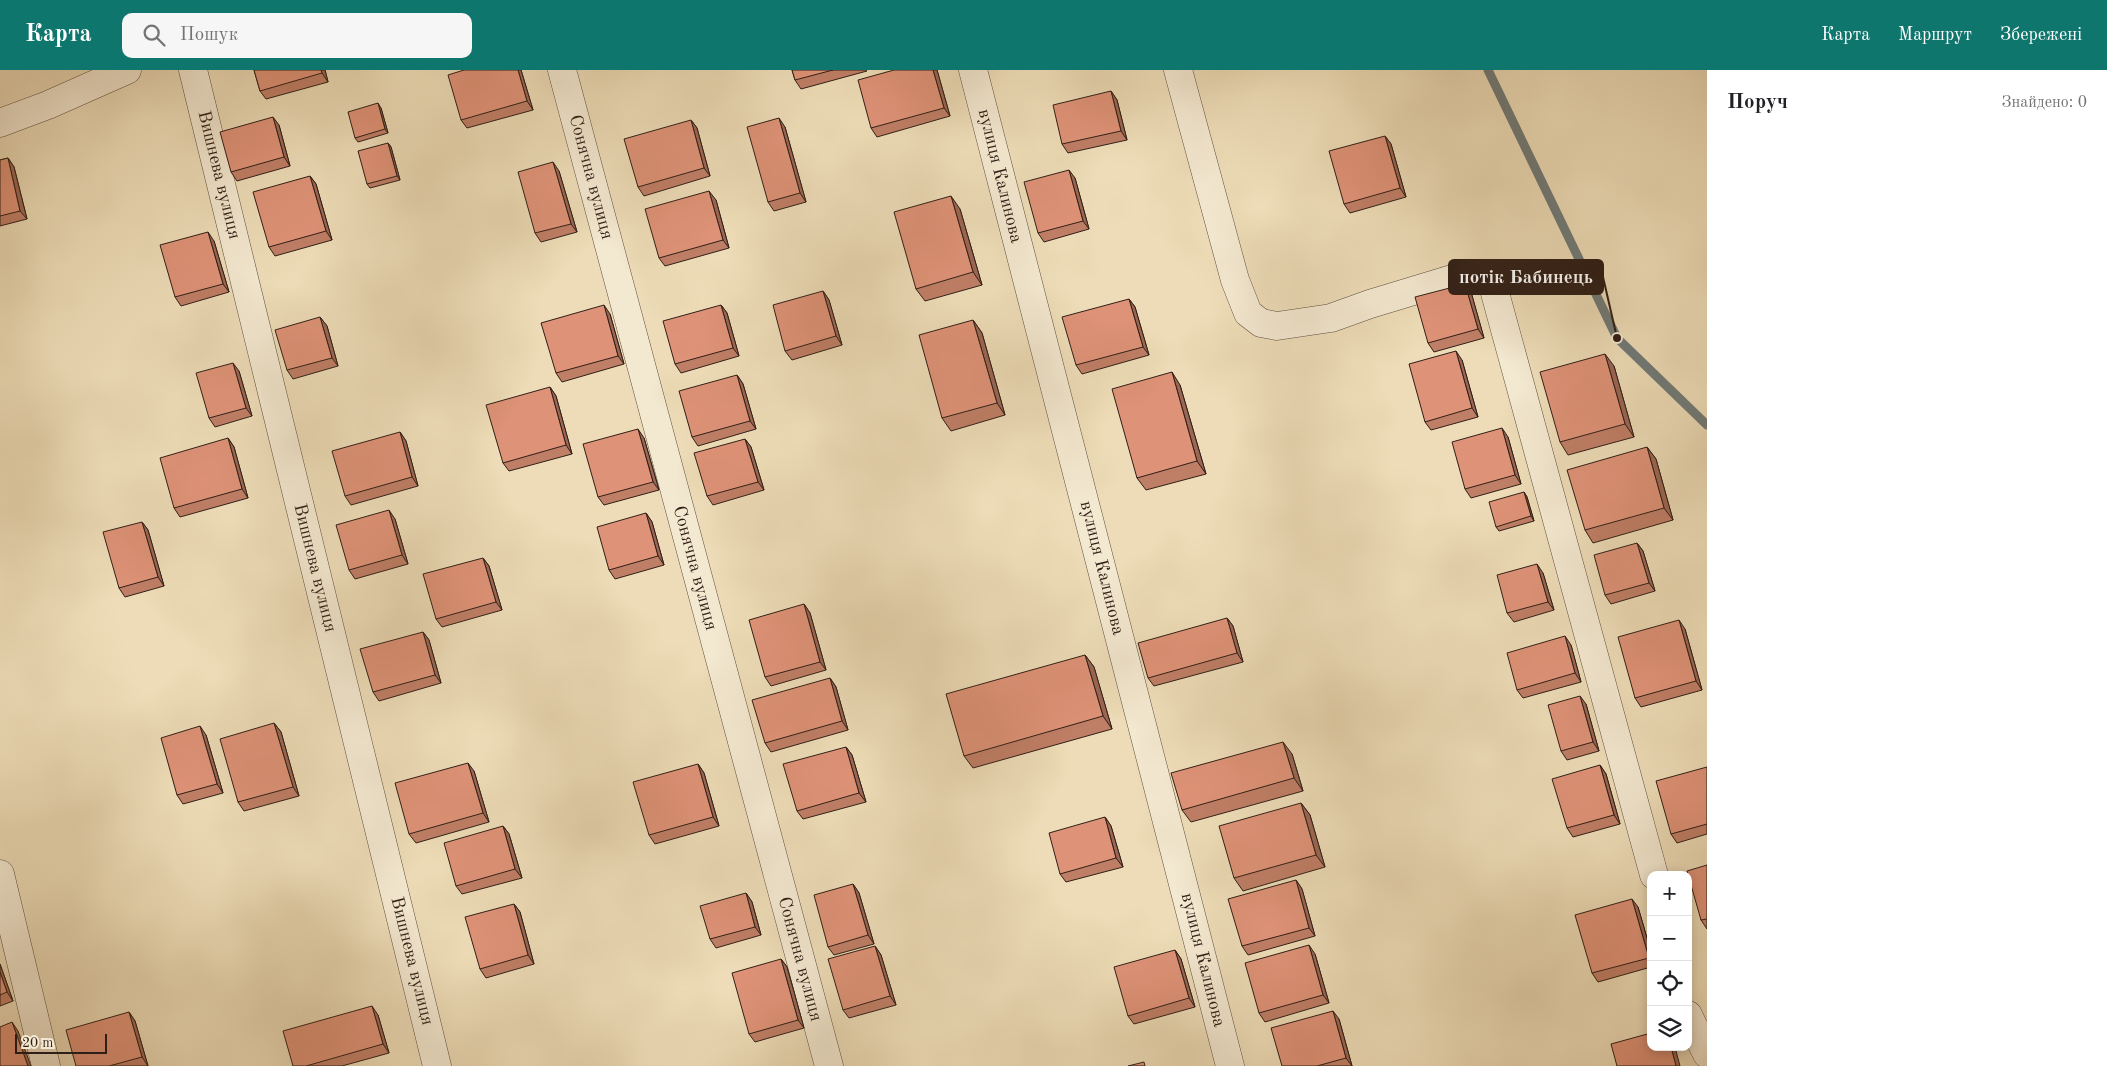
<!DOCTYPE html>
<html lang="uk">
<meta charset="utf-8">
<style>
:root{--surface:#fff;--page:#f6f6f6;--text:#202124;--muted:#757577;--line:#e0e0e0;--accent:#0f766e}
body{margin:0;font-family:"Old Standard TT",serif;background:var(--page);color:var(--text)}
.controls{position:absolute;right:15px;bottom:15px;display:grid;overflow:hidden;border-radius:10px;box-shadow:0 2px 12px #0003}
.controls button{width:45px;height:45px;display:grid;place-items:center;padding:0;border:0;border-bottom:1px solid var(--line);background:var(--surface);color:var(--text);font:25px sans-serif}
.scale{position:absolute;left:15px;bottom:12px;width:92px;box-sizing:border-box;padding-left:5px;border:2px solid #301f17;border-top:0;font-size:14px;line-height:18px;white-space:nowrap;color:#301f17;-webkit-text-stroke:4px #f3e8d0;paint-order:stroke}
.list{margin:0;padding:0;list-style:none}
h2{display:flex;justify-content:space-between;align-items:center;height:65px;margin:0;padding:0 20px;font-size:21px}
h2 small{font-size:16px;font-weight:400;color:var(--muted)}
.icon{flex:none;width:28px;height:28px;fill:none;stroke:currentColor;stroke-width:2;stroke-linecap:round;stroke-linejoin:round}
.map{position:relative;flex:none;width:1707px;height:996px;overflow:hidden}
header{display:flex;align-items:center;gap:30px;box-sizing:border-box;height:70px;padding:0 25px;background:var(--accent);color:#fff}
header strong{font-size:24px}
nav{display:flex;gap:28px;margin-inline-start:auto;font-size:18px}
.search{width:350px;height:45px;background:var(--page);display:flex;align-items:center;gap:12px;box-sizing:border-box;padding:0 18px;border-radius:10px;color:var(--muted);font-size:19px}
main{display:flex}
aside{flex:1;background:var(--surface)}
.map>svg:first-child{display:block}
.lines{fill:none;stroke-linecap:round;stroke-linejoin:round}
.stream{stroke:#717b78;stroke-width:9}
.minor-casing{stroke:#5f4e3f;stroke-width:29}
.minor{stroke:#f3e8d0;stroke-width:28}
.wall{fill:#bf7e66;stroke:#301f17}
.shaded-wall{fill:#9b6653;stroke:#301f17}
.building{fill:#de9277;stroke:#301f17}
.labels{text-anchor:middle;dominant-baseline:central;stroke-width:4.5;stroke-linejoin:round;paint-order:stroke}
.street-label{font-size:18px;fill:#301f17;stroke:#f3e8d0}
.leader{fill:none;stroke:#301f17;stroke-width:2}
.callout-dot{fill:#301f17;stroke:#f3e8d0;stroke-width:2}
.callout{fill:#301f17;stroke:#301f17;stroke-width:2}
.callout-label{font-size:19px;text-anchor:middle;font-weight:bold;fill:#fff}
</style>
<header>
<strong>Карта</strong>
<div class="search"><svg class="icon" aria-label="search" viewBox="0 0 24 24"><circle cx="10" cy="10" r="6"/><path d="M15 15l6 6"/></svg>Пошук</div>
<nav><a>Карта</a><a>Маршрут</a><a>Збережені</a></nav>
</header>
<main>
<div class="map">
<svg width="1707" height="996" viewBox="0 0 1707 996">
<rect width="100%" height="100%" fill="#eddcb7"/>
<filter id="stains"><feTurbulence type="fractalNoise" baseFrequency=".004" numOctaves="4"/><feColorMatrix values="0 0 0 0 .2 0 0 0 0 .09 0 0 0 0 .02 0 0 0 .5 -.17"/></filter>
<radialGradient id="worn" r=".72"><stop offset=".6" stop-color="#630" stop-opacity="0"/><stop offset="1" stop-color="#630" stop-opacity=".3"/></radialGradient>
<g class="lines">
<path class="stream" d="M1488,0L1617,268L1707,355"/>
<defs>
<path id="minor" d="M193,0L437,996
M562,0L829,996
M973,0L1230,996
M1178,0L1235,210L1248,243L1261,253L1277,256L1331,248L1370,234L1459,207L1481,206L1492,212L1654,805
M0,53L48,35L127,0
M0,804L46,996
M1688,945L1707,984"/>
</defs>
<use href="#minor" class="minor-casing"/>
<use href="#minor" class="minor"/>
</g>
<path class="wall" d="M254,0H325L328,12L266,29L260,21Z
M521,0L533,40L467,58L461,50Z
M792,0H866L867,1L801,19L795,10Z
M937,0L950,46L877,67L871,58Z
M1111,21L1117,30L1127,70L1068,83L1062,74Z
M381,38L388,63L358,72L355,68Z
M691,50L697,58L710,106L644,126L638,117Z
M279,55L290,96L237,111L231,102Z
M785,57L806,132L774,141L768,132Z
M1385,66L1391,74L1406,127L1350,143L1344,134Z
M388,73L391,77L400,110L370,118L367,114Z
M8,88L14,97L27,149L0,156V90Z
M559,101L577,162L541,172L535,163Z
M310,106L316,114L332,170L275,186L269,177Z
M1075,108L1089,159L1044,172L1038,163Z
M716,130L729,178L665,196L659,188Z
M960,139L982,215L925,231L916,219Z
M214,171L229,222L181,236L175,227Z
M1465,214L1471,222L1484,268L1434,282L1428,273Z
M823,221L829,230L842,275L792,290L785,281Z
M1129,229L1135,237L1149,285L1082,304L1076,295Z
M721,235L727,243L739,286L681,303L675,294Z
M610,244L624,294L562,312L556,303Z
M320,247L327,256L338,296L293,309L287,300Z
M973,250L982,263L1005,345L951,361L942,348Z
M1462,290L1478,347L1431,360L1425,352Z
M1614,296L1634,367L1568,385L1560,372Z
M239,301L252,346L215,357L209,348Z
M737,305L743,314L756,359L698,376L692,367Z
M1180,315L1206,404L1146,420L1137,408Z
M550,317L556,326L572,384L509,401L503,393Z
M400,362L406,371L418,416L351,435L345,426Z
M1508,367L1521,414L1471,428L1465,419Z
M228,368L234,377L248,428L180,447L174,438Z
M644,368L659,420L604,435L598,427Z
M745,369L751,377L764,420L713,435L707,426Z
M1647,377L1656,389L1673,450L1593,473L1585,460Z
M1524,422L1527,427L1534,451L1499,461L1496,457Z
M646,443L652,452L664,495L615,509L609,500Z
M395,449L408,494L355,509L349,500Z
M142,452L148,460L164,516L125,527L119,518Z
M1637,473L1643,481L1655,521L1611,534L1605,525Z
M483,488L489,496L502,540L442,557L436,549Z
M1543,503L1554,540L1514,552L1507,543Z
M804,534L810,543L826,600L771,616L765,607Z
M1227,548L1233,556L1243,592L1154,616L1148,608Z
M1685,559L1702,620L1641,637L1635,628Z
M423,562L429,570L441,613L379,631L373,622Z
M1571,575L1581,612L1523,628L1517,620Z
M1085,585L1094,597L1112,659L973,698L964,686Z
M830,608L836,617L848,660L771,682L765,673Z
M1586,634L1599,681L1567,690L1561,681Z
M274,653L281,662L299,726L244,741L238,732Z
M206,665L223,723L183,734L177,725Z
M846,677L852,685L866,732L803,749L797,741Z
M1292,684L1303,721L1191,752L1182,740Z
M698,694L704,703L719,756L655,774L649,765Z
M1600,695L1606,704L1620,754L1573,767L1567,758Z
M1707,697V764L1677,773L1671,764Z
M474,701L489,752L416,773L409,764Z
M1301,733L1310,745L1325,797L1243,821L1234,808Z
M1105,747L1111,756L1123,797L1066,812L1060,804Z
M503,756L509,764L522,808L462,824L456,816Z
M1707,795V859L1701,850Z
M1296,810L1302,819L1315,866L1248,885L1242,876Z
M853,814L859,823L874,874L834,885L828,877Z
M746,823L752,832L761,865L716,878L710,869Z
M514,834L520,842L534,894L486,908L480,899Z
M1638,837L1651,882V897L1598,912L1592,903Z
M875,876L881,885L896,935L849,948L843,940Z
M1175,880L1181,889L1195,937L1134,954L1128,946Z
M1315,884L1329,933L1265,952L1259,943Z
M781,889L787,897L804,958L755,972L749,964Z
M0,894L13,931L0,936Z
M129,942L135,951L148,996H76Z
M378,945L389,983L342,996H293Z
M1339,949L1352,996H1282Z"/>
<path class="shaded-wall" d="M321,0H325L328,12L322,3Z
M518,0H521L533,40L527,31Z
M933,0H937L950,46L944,38Z
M1111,21L1117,30L1127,70L1121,61Z
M378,33L381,38L388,63L385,59Z
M273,47L279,55L290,96L284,87Z
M779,48L785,57L806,132L800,123Z
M691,50L697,58L710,106L704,98Z
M1385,66L1391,74L1406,127L1400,118Z
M388,73L391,77L400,110L397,106Z
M8,88L14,97L27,149L20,141Z
M553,92L559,101L577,162L571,154Z
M1069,100L1075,108L1089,159L1083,151Z
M310,106L316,114L332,170L326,161Z
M709,121L716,130L729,178L723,170Z
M951,126L960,139L982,215L973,202Z
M208,162L214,171L229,222L223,214Z
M1465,214L1471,222L1484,268L1478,259Z
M823,221L829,230L842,275L836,266Z
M1129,229L1135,237L1149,285L1143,277Z
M604,235L610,244L624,294L618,286Z
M721,235L727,243L739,286L733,278Z
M320,247L327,256L338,296L332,288Z
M973,250L982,263L1005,345L997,333Z
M1456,281L1462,290L1478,347L1472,338Z
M1605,284L1614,296L1634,367L1625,354Z
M233,293L239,301L252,346L246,338Z
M1172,302L1180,315L1206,404L1197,391Z
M737,305L743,314L756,359L750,351Z
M550,317L556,326L572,384L566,375Z
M1502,358L1508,367L1521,414L1515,405Z
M638,359L644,368L659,420L653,412Z
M400,362L406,371L418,416L412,407Z
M228,368L234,377L248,428L242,419Z
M745,369L751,377L764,420L758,412Z
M1647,377L1656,389L1673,450L1664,438Z
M1524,422L1527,427L1534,451L1531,446Z
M389,440L395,449L408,494L402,485Z
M646,443L652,452L664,495L658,486Z
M142,452L148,460L164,516L158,507Z
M1637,473L1643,481L1655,521L1649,513Z
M483,488L489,496L502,540L496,532Z
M1537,494L1543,503L1554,540L1548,532Z
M804,534L810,543L826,600L820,592Z
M1227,548L1233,556L1243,592L1237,583Z
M1679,550L1685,559L1702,620L1696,611Z
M423,562L429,570L441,613L435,605Z
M1565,566L1571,575L1581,612L1575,603Z
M1085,585L1094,597L1112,659L1103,646Z
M830,608L836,617L848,660L842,651Z
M1580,626L1586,634L1599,681L1593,672Z
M274,653L281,662L299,726L293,717Z
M200,656L206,665L223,723L217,714Z
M1283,672L1292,684L1303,721L1294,708Z
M846,677L852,685L866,732L859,723Z
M468,693L474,701L489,752L483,743Z
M698,694L704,703L719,756L713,747Z
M1600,695L1606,704L1620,754L1614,745Z
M1301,733L1310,745L1325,797L1316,785Z
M1105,747L1111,756L1123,797L1116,788Z
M503,756L509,764L522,808L515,799Z
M1296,810L1302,819L1315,866L1309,858Z
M853,814L859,823L874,874L868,865Z
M746,823L752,832L761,865L755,857Z
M1632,829L1638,837L1651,882V891L1649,888Z
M514,834L520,842L534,894L528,885Z
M1309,875L1315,884L1329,933L1323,925Z
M875,876L881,885L896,935L890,926Z
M1175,880L1181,889L1195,937L1189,928Z
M781,889L787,897L804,958L798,950Z
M0,894L13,931L7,922L0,902Z
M372,936L378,945L389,983L383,974Z
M1333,941L1339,949L1352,996L1346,988Z
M129,942L135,951L148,996L142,987Z
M12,952L18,961L31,996H28Z
M1671,977H1675L1680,996H1676Z"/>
<path class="building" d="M254,0H321L322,3L260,21Z
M464,0H518L527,31L461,50L448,5Z
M792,0H833L795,10Z
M894,0H933L944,38L871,58L858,10Z
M1111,21L1121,61L1062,74L1053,35Z
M378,33L385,59L355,68L348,42Z
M273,47L284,87L231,102L220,62Z
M779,48L800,123L768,132L747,57Z
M691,50L704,98L638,117L624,69Z
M1385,66L1400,118L1344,134L1329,81Z
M388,73L397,106L367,114L358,81Z
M8,88L20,141L0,146V90Z
M553,92L571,154L535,163L518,102Z
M1069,100L1083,151L1038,163L1024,112Z
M310,106L326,161L269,177L253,122Z
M709,121L723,170L659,188L645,139Z
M951,126L973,202L916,219L894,142Z
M208,162L223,214L175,227L160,175Z
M1465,214L1478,259L1428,273L1415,227Z
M823,221L836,266L785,281L773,235Z
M1129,229L1143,277L1076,295L1062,247Z
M604,235L618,286L556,303L541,253Z
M721,235L733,278L675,294L663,251Z
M320,247L332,288L287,300L275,260Z
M973,250L997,333L942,348L919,265Z
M1456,281L1472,338L1425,352L1409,294Z
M1605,284L1625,354L1560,372L1540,302Z
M233,293L246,338L209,348L196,303Z
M1172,302L1197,391L1137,408L1112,319Z
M737,305L750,351L692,367L679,321Z
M550,317L566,375L503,393L486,335Z
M1502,358L1515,405L1465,419L1452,372Z
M638,359L653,412L598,427L583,374Z
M400,362L412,407L345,426L332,381Z
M228,368L242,419L174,438L160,388Z
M745,369L758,412L707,426L694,383Z
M1647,377L1664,438L1585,460L1567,400Z
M1524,422L1531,446L1496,457L1489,432Z
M389,440L402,485L349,500L336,455Z
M646,443L658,486L609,500L597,457Z
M142,452L158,507L119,518L103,462Z
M1637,473L1649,513L1605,525L1594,485Z
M483,488L496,532L436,549L423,504Z
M1537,494L1548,532L1507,543L1497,505Z
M804,534L820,592L765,607L749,550Z
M1227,548L1237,583L1148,608L1138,573Z
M1679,550L1696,611L1635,628L1618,567Z
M423,562L435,605L373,622L360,579Z
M1565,566L1575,603L1517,620L1507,583Z
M1085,585L1103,646L964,686L946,624Z
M830,608L842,651L765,673L752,630Z
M1580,626L1593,672L1561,681L1548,635Z
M274,653L293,717L238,732L220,669Z
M200,656L217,714L177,725L161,668Z
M1283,672L1294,708L1182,740L1171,703Z
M846,677L859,723L797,741L783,694Z
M468,693L483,743L409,764L395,713Z
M698,694L713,747L649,765L633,712Z
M1600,695L1614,745L1567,758L1552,709Z
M1707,697V754L1671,764L1656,711Z
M1301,733L1316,785L1234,808L1219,756Z
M1105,747L1116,788L1060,804L1049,763Z
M503,756L515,799L456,816L444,773Z
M1707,795V849L1701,850L1687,801Z
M1296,810L1309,858L1242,876L1228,829Z
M853,814L868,865L828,877L814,825Z
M746,823L755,857L710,869L700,836Z
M1632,829L1649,888L1592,903L1575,845Z
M514,834L528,885L480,899L465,847Z
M1309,875L1323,925L1259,943L1245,893Z
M875,876L890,926L843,940L828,889Z
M1175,880L1189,928L1128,946L1114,897Z
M781,889L798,950L749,964L732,903Z
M0,902L7,922L0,925Z
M372,936L383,974L306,996H293L283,961Z
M1333,941L1346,988L1317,996H1282L1271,958Z
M129,942L142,987L109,996H76L66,960Z
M12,952L28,996H0V957Z
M1651,963V977H1671L1676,996H1617L1611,974Z
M1144,992L1145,996H1128Z"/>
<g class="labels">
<g class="street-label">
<text transform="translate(219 105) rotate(76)">Вишнева вулиця</text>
<text transform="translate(1000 106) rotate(76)">вулиця Калинова</text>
<text transform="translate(591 107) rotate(75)">Сонячна вулиця</text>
<text transform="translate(315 498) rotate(76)">Вишнева вулиця</text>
<text transform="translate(695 498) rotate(75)">Сонячна вулиця</text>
<text transform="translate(1102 498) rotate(76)">вулиця Калинова</text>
<text transform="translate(800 889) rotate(75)">Сонячна вулиця</text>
<text transform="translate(1203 890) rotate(76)">вулиця Калинова</text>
<text transform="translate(412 891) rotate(76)">Вишнева вулиця</text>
</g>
</g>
<path class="leader" d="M1617 268L1603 207"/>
<circle class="callout-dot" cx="1617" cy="268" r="5"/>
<rect class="callout" x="1449" y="190" width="154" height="34" rx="5"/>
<g class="callout-label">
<text x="1526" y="213">потік Бабинець</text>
</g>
<rect width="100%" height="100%" filter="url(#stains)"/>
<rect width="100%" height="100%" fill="url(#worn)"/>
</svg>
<div class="controls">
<button>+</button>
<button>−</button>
<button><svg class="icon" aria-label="locate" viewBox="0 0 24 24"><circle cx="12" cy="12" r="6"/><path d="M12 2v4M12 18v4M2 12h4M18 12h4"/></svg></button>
<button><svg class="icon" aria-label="layers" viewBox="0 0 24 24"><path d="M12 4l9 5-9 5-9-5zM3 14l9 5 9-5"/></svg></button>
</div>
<div class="scale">20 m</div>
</div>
<aside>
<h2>Поруч<small>Знайдено: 0</small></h2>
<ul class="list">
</ul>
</aside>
</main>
